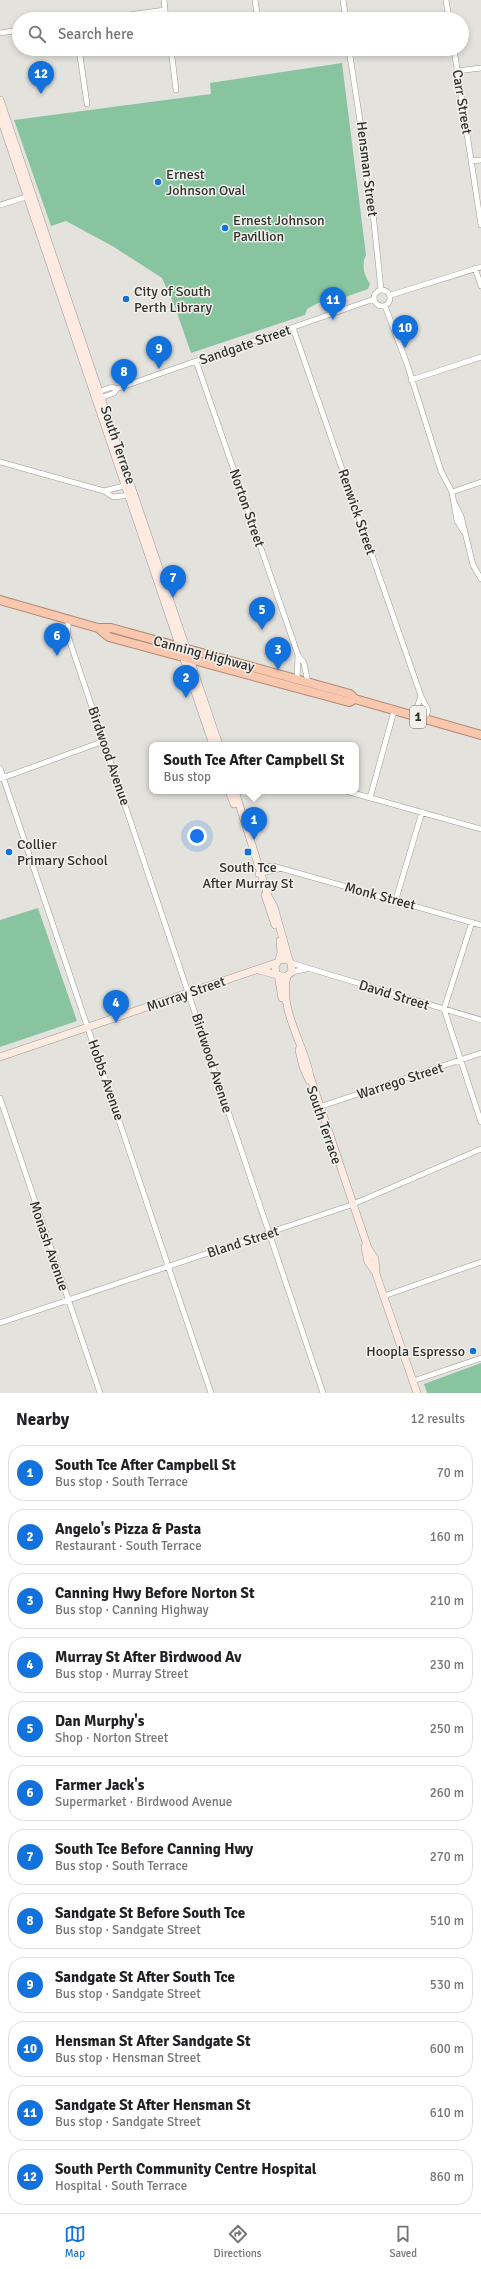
<!DOCTYPE html>
<meta charset="utf-8">
<style>
:root{--surface:#fff;--page:#f6f6f6;--text:#202124;--muted:#757577;--line:#e0e0e0;--accent:#1271da}
body{margin:0;font-family:Signika,sans-serif;background:var(--page);color:var(--text)}
.you{position:absolute;left:197px;top:836px;width:14px;height:14px;margin:-10px;border:3px solid #fff;border-radius:50%;background:#1a73e8;box-shadow:0 0 0 6px #1a73e833}
.badge{display:grid;place-items:center;width:26px;height:26px;border-radius:50%;background:var(--accent);color:#fff;font-size:13px;font-weight:700}
.pin{position:absolute;translate:-50% -33px;filter:drop-shadow(0 1px 2px #0008)}
.pin::after{content:'';position:absolute;top:21px;width:14px;height:12px;background:inherit;clip-path:polygon(0 0,100% 0,50% 100%)}
.popup{position:absolute;left:149px;top:742px;width:210px;height:52px;box-sizing:border-box;display:grid;place-content:center;border-radius:8px;background:var(--surface);filter:drop-shadow(0 1px 3px #0005);font-size:13px;white-space:nowrap;color:var(--muted)}
.popup b{font-size:15px;color:var(--text)}
.popup::after{content:'';position:absolute;left:50%;top:100%;margin-left:-8px;border:8px solid transparent;border-top-color:var(--surface)}
.list{margin:0;padding:0;list-style:none}
h2{display:flex;justify-content:space-between;align-items:center;height:52px;margin:0;padding:0 16px;font-size:17px}
h2 small{font-size:13px;font-weight:400;color:var(--muted)}
.list li{display:grid;grid-template-columns:26px 1fr auto;gap:12px;align-items:center;box-sizing:border-box;height:56px;margin:0 8px 8px;padding:0 8px;border:1px solid var(--line);border-radius:16px}
.list b{display:block;font-size:15px;white-space:nowrap}
.list p{margin:0;font-size:13px;white-space:nowrap;color:var(--muted)}
.list em{font-size:13px;font-style:normal;color:var(--muted)}
.icon{flex:none;width:22px;height:22px;fill:none;stroke:currentColor;stroke-width:2;stroke-linecap:round;stroke-linejoin:round}
.map{position:relative;flex:none;width:481px;height:1393px;overflow:hidden}
.search{position:absolute;background:var(--surface);box-shadow:0 2px 6px #0003;left:12px;right:12px;top:12px;height:44px;display:flex;align-items:center;gap:10px;box-sizing:border-box;padding:0 14px;border-radius:22px;color:var(--muted);font-size:15px}
.sheet{height:820px;background:var(--surface)}
nav{display:flex;justify-content:space-around;align-items:center;box-sizing:border-box;height:56px;border-top:1px solid var(--line);background:var(--surface);font-size:11px;color:var(--muted)}
nav a{display:grid;justify-items:center;gap:2px}
nav .on{color:var(--accent)}
.map>svg:first-child{display:block}
.green{fill:#88c4a0}
.lines{fill:none;stroke-linecap:round;stroke-linejoin:round}
.minor-casing{stroke:#9b9a95;stroke-width:6}
.secondary-casing{stroke:#9b9a95;stroke-width:8}
.trunk-casing{stroke:#b18974;stroke-width:10}
.minor{stroke:#fff;stroke-width:5}
.secondary{stroke:#fdeae1;stroke-width:7}
.trunk{stroke:#f8c7ae;stroke-width:8}
.poi-dot{fill:#1271da;stroke:#f1f0ea;stroke-width:1.5}
.labels{text-anchor:middle;dominant-baseline:central;stroke-width:3;stroke-linejoin:round;paint-order:stroke}
.shield{fill:#f1f0ea;stroke:#6a6a66;stroke-width:1}
.shield-label{font-size:13px;font-weight:bold;fill:#30302e}
.street-label{font-size:14px;fill:#30302e;stroke:#f1f0ea}
.poi-label{font-size:14px;fill:#30302e;stroke:#f1f0ea;text-anchor:start}
</style>
<div class="map">
<svg width="481" height="1393" viewBox="0 0 481 1393">
<rect width="100%" height="100%" fill="#e4e2dd"/>
<path class="green" d="M342,63L366,255C361,265 364,275 370,284L368,289L334,301L318,303L307,309L305,315L191,353L175,307L162,278L114,247L66,221L51,226L14,120L211,94L210,83Z
M38,908L77,1021L0,1047V920Z
M481,1363V1393H427L424,1384Z"/>
<g class="lines">
<defs>
<path id="minor" d="M164,0L166,19
M255,0L258,19
M343,0L346,19
M446,0L449,19
M99,19L165,10
M0,33L19,30
M79,49L87,104
M171,49L176,90
M349,49L364,147L365,174L371,194L381,289
M454,49L481,225
M171,51L182,49
M457,71L481,68
M471,161L481,160
M0,205L29,196
M475,268L481,286
M374 298a8 8 0 1 1 16 0a8 8 0 1 1-16 0Z
M391,295L481,267
M385,306L407,364L441,471L452,492L457,521L463,531
M293,328L421,696L428,710L425,719
M196,361L298,655L304,663L308,683
M411,380L481,357
M98,392L112,387L116,389L374,299
M98,399L114,393L116,389
M0,462L104,491L113,497L130,495
M104,491L128,485
M452,492L481,482
M454,502L461,516L473,565L481,579
M68,619V636L323,1393
M297,680L298,655
M414,716L421,696
M0,768L211,1393
M0,779L104,741
M346,791L481,829
M370,798L394,711
M257,867L273,866L481,925
M258,874L278,869
M396,899L422,812
M472,922L444,1009L481,1122
M291,963L481,1020
M292,972L306,969
M0,1098L100,1393
M319,1107L481,1053
M384,1296L481,1262
M0,1323L351,1205L481,1149
M413,1381L481,1358"/>
<path id="secondary" d="M0,100L219,745
M0,116L213,745
M229,791L234,804
M235,791L268,896L274,907L289,960
M265,895L275,925
M279,960L281,953L280,941
M259,970L285,977L292,972L291,963L287,959L279,960L275,966L276,974
M278,975L282,998
M287,976C279,1011 304,1043 310,1076L368,1248L375,1259L376,1274L417,1393
M299,1050L303,1067L309,1080
M0,1057L276,963
M365,1247L368,1262L376,1273"/>
<path id="trunk" d="M0,600L98,628H111L350,694L355,699L481,735
M98,628L109,637L349,702L355,699"/>
</defs>
<use href="#minor" class="minor-casing"/>
<use href="#secondary" class="secondary-casing"/>
<use href="#trunk" class="trunk-casing"/>
<use href="#minor" class="minor"/>
<use href="#secondary" class="secondary"/>
<use href="#trunk" class="trunk"/>
</g>
<g class="poi-dot">
<circle cx="158" cy="182" r="4"/>
<circle cx="225" cy="228" r="4"/>
<circle cx="126" cy="299" r="4"/>
<circle cx="9" cy="852" r="4"/>
<rect x="244" y="848" width="8" height="8" rx="2"/>
<circle cx="473" cy="1351" r="4"/>
</g>
<g class="labels">
<rect class="shield" x="410" y="706" width="16" height="22" rx="3"/>
<g class="shield-label">
<text x="418" y="717">1</text>
</g>
<g class="street-label">
<text transform="translate(462 102) rotate(81)">Carr Street</text>
<text transform="translate(367 169) rotate(83)">Hensman Street</text>
<text transform="translate(245 345) rotate(-19)">Sandgate Street</text>
<text transform="translate(118 445) rotate(71)">South Terrace</text>
<text transform="translate(247 508) rotate(71)">Norton Street</text>
<text transform="translate(357 512) rotate(71)">Renwick Street</text>
<text transform="translate(204 654) rotate(15)">Canning Highway</text>
<text transform="translate(109 756) rotate(71)">Birdwood Avenue</text>
<text transform="translate(380 896) rotate(15)">Monk Street</text>
<text transform="translate(186 994) rotate(-19)">Murray Street</text>
<text transform="translate(394 995) rotate(17)">David Street</text>
<text transform="translate(212 1063) rotate(72)">Birdwood Avenue</text>
<text transform="translate(106 1080) rotate(71)">Hobbs Avenue</text>
<text transform="translate(400 1081) rotate(-18)">Warrego Street</text>
<text transform="translate(324 1125) rotate(71)">South Terrace</text>
<text transform="translate(243 1242) rotate(-18)">Bland Street</text>
<text transform="translate(49 1246) rotate(71)">Monash Avenue</text>
</g>
<g class="poi-label">
<text x="166" y="174">Ernest<tspan x="166" dy="16">Johnson Oval</tspan></text>
<text x="233" y="220">Ernest Johnson<tspan x="233" dy="16">Pavillion</tspan></text>
<text x="134" y="291">City of South<tspan x="134" dy="16">Perth Library</tspan></text>
<text x="17" y="844">Collier<tspan x="17" dy="16">Primary School</tspan></text>
<text x="248" y="867" text-anchor="middle">South Tce<tspan x="248" dy="16">After Murray St</tspan></text>
<text x="465" y="1351" text-anchor="end">Hoopla Espresso</text>
</g>
</g>
</svg>
<div class="you"></div>
<div class="pin badge" style="left:254px;top:840px">1</div>
<div class="popup"><b>South Tce After Campbell St</b>Bus stop</div>
<div class="pin badge" style="left:186px;top:698px">2</div>
<div class="pin badge" style="left:278px;top:670px">3</div>
<div class="pin badge" style="left:116px;top:1023px">4</div>
<div class="pin badge" style="left:262px;top:630px">5</div>
<div class="pin badge" style="left:57px;top:656px">6</div>
<div class="pin badge" style="left:173px;top:598px">7</div>
<div class="pin badge" style="left:124px;top:392px">8</div>
<div class="pin badge" style="left:159px;top:369px">9</div>
<div class="pin badge" style="left:405px;top:348px">10</div>
<div class="pin badge" style="left:333px;top:320px">11</div>
<div class="pin badge" style="left:41px;top:94px">12</div>
<div class="search"><svg class="icon" aria-label="search" viewBox="0 0 24 24"><circle cx="10" cy="10" r="6"/><path d="M15 15l6 6"/></svg>Search here</div>
</div>
<section class="sheet">
<h2>Nearby<small>12 results</small></h2>
<ul class="list">
<li><span class="badge">1</span><div><b>South Tce After Campbell St</b><p>Bus stop · South Terrace</p></div><em>70 m</em></li>
<li><span class="badge">2</span><div><b>Angelo's Pizza &amp; Pasta</b><p>Restaurant · South Terrace</p></div><em>160 m</em></li>
<li><span class="badge">3</span><div><b>Canning Hwy Before Norton St</b><p>Bus stop · Canning Highway</p></div><em>210 m</em></li>
<li><span class="badge">4</span><div><b>Murray St After Birdwood Av</b><p>Bus stop · Murray Street</p></div><em>230 m</em></li>
<li><span class="badge">5</span><div><b>Dan Murphy's</b><p>Shop · Norton Street</p></div><em>250 m</em></li>
<li><span class="badge">6</span><div><b>Farmer Jack's</b><p>Supermarket · Birdwood Avenue</p></div><em>260 m</em></li>
<li><span class="badge">7</span><div><b>South Tce Before Canning Hwy</b><p>Bus stop · South Terrace</p></div><em>270 m</em></li>
<li><span class="badge">8</span><div><b>Sandgate St Before South Tce</b><p>Bus stop · Sandgate Street</p></div><em>510 m</em></li>
<li><span class="badge">9</span><div><b>Sandgate St After South Tce</b><p>Bus stop · Sandgate Street</p></div><em>530 m</em></li>
<li><span class="badge">10</span><div><b>Hensman St After Sandgate St</b><p>Bus stop · Hensman Street</p></div><em>600 m</em></li>
<li><span class="badge">11</span><div><b>Sandgate St After Hensman St</b><p>Bus stop · Sandgate Street</p></div><em>610 m</em></li>
<li><span class="badge">12</span><div><b>South Perth Community Centre Hospital</b><p>Hospital · South Terrace</p></div><em>860 m</em></li>
</ul>
</section>
<nav>
<a class="on"><svg class="icon" aria-label="map" viewBox="0 0 24 24"><path d="M3 6l6-2 6 2 6-2v14l-6 2-6-2-6 2zM9 4v14M15 6v14"/></svg>Map</a>
<a><svg class="icon" aria-label="directions" viewBox="0 0 24 24"><path d="M12 3l9 9-9 9-9-9zM9 14v-3h6M13 9l2 2-2 2"/></svg>Directions</a>
<a><svg class="icon" aria-label="saved" viewBox="0 0 24 24"><path d="M7 4h10v16l-5-4-5 4z"/></svg>Saved</a>
</nav>
